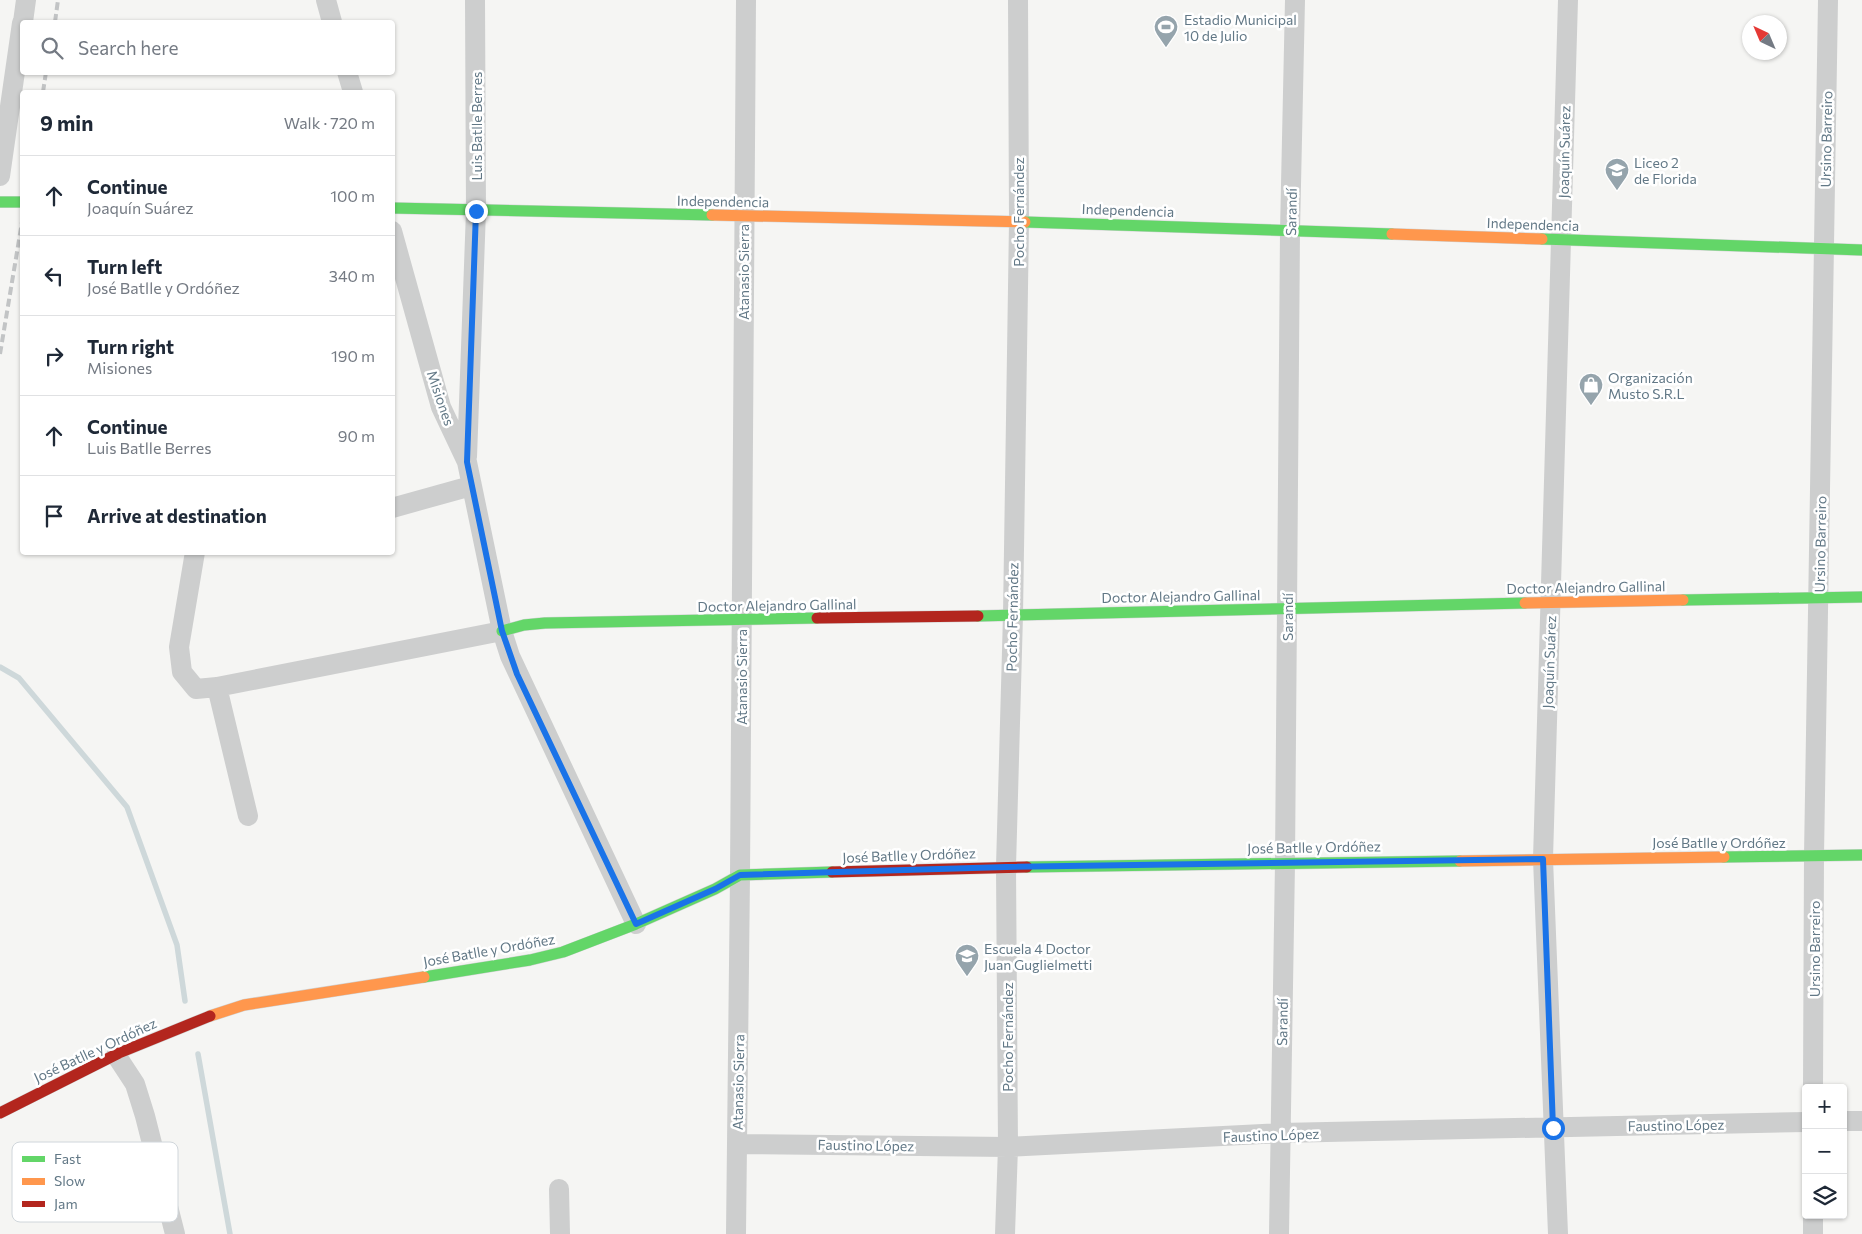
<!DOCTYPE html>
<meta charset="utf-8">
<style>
:root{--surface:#fff;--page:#f6f6f7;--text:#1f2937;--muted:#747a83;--line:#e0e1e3}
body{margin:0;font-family:Commissioner,sans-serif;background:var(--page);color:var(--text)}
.controls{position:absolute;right:15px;bottom:15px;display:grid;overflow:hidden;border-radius:5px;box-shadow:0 1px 4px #0004}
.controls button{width:45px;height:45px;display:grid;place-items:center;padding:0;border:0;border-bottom:1px solid var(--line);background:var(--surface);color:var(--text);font:25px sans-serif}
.compass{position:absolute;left:1742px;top:15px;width:45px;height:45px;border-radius:50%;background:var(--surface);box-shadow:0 1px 4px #0004;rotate:316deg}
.stop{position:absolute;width:15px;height:15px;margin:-11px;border:4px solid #1a73e8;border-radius:50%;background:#fff}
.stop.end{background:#1a73e8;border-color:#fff;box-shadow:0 1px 5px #0008}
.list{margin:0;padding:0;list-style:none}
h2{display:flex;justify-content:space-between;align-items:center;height:65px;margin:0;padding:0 20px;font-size:21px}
h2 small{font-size:16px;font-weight:400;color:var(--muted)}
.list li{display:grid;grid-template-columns:32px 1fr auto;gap:15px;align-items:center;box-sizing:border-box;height:80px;padding:0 20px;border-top:1px solid var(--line)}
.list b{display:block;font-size:19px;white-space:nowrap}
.list p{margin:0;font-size:16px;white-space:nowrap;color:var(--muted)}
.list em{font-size:16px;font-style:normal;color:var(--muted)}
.icon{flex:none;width:28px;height:28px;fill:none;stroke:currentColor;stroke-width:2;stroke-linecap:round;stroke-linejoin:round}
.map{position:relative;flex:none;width:1862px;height:1234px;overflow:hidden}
.search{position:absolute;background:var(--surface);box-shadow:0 1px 4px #0004;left:20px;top:20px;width:375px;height:55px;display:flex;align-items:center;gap:12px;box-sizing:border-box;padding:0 18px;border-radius:5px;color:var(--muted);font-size:19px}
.panel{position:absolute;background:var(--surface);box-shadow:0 1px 4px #0004;left:20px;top:90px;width:375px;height:465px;border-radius:5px}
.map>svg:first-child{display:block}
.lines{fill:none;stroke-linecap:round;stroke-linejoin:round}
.stream{stroke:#ced8da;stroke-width:5.5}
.fast-casing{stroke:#d0d2d3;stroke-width:12}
.slow-casing{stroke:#d0d2d3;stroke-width:12}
.jam-casing{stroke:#d0d2d3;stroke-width:12}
.street{stroke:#cdcece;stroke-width:20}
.fast{stroke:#63d668;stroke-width:11}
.slow{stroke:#ff974d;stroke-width:11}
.jam{stroke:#b3261e;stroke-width:11}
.rail{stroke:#c2c4c5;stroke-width:4;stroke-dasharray:8 4;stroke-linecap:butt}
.route{stroke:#1a73e8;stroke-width:6}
.labels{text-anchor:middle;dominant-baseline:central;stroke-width:5;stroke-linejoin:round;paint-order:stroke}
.poi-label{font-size:14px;fill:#627886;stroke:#fff;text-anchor:start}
.street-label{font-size:14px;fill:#627886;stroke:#fff}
.key{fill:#fff;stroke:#d0d6db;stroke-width:1}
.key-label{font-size:14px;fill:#627886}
</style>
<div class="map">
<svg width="1862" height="1234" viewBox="0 0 1862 1234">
<rect width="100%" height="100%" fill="#f5f5f3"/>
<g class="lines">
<path class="stream" d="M0,667L19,678L127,807L177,945L185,1001
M198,1054L230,1234"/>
<defs>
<path id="fast" d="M0,202H22
M392,208L712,215
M1025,222L1392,234
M1542,239L1862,250
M1683,600L1862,597
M978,616L1525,603
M502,631L524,625L545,623L817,618
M1724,857L1862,855
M1027,867L1460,861
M424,977L530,960L563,952L636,924L715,889L740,875L832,872"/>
<path id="slow" d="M712,215L1025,222
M1392,234L1542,239
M1525,603L1683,600
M1460,861L1724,857
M210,1016L244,1005L424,977"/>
<path id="jam" d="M817,618L978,616
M832,872L1027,867
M0,1113L119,1053L210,1016"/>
</defs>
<use href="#fast" class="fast-casing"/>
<use href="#slow" class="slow-casing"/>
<use href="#jam" class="jam-casing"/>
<path class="street" d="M326,0L332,22
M23,22L26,0
M347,72L353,92
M0,176L22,23
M392,231L441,407L467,462L502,631L510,656L636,924
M467,457L476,211L475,0
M392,508L471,486
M195,552L179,647L182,672L196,689L217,687L502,631
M217,687L248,816
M116,1055L135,1084L145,1116L175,1234
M1813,1088L1814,856L1828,0
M1843,1121H1862
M737,1144L1008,1147L1280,1133L1806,1122
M559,1189L560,1234
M736,1234L740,875L746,0
M1005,1234L1008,1147L1006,867L1013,615L1019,222L1018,0
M1279,1234L1285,863L1290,231L1295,0
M1558,1234L1543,859L1568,0
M1813,1234V1215"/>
<use href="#fast" class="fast"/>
<use href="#slow" class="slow"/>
<use href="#jam" class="jam"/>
<path class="rail" d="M55,22L58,0
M43,92L46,72
M0,354L22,222"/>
</g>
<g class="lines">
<path class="route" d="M476,211L467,462L502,631L517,674L636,924L715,889L740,875L1006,867L1543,859L1553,1128"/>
</g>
<defs>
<symbol id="stadium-pin" viewBox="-11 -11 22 30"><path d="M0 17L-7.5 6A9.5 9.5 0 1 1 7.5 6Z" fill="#95a4ac" stroke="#fff"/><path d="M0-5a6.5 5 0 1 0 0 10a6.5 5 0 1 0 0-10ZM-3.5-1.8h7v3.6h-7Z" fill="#fff"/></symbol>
<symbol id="school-pin" viewBox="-11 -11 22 30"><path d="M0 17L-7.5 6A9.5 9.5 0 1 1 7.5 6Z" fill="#95a4ac" stroke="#fff"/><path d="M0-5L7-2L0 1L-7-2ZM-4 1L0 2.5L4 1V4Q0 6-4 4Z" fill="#fff"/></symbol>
<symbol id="shop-pin" viewBox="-11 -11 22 30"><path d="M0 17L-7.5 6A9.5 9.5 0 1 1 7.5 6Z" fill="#95a4ac" stroke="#fff"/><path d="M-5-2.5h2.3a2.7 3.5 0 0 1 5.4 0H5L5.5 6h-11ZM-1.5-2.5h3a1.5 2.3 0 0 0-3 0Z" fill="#fff"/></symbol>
</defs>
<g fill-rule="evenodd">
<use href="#stadium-pin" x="1152" y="13" width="28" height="38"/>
<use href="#school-pin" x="1603" y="156" width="28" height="38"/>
<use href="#shop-pin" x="1577" y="371" width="28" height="38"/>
<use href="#school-pin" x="953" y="942" width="28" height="38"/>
</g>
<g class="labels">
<g class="poi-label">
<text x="1184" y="19">Estadio Municipal<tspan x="1184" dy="16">10 de Julio</tspan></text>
<text x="1634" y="162">Liceo 2<tspan x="1634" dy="16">de Florida</tspan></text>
<text x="1608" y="377">Organización<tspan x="1608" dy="16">Musto S.R.L</tspan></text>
<text x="984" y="948">Escuela 4 Doctor<tspan x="984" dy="16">Juan Guglielmetti</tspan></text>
</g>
<g class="street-label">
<text transform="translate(476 126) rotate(-90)">Luis Batlle Berres</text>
<text transform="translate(1826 139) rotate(-89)">Ursino Barreiro</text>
<text transform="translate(1564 152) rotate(-89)">Joaquín Suárez</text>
<text transform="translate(723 201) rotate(1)">Independencia</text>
<text transform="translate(1128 210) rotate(2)">Independencia</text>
<text transform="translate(1018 212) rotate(-90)">Pocho Fernández</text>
<text transform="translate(1291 212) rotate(-89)">Sarandí</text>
<text transform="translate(1533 224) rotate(2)">Independencia</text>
<text transform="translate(743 272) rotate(-90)">Atanasio Sierra</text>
<text transform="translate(441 398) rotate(71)">Misiones</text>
<text transform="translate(1820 544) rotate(-89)">Ursino Barreiro</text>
<text transform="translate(1586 587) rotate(-1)">Doctor Alejandro Gallinal</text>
<text transform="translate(1181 596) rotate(-1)">Doctor Alejandro Gallinal</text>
<text transform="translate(777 605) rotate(-1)">Doctor Alejandro Gallinal</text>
<text transform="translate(1012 617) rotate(-89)">Pocho Fernández</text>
<text transform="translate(1287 617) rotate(-90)">Sarandí</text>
<text transform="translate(1549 662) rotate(-88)">Joaquín Suárez</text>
<text transform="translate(741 677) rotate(-90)">Atanasio Sierra</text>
<text x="1719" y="842">José Batlle y Ordóñez</text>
<text transform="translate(1314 847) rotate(-1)">José Batlle y Ordóñez</text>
<text transform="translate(909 855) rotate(-2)">José Batlle y Ordóñez</text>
<text transform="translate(1814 949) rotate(-90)">Ursino Barreiro</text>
<text transform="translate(489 950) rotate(-10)">José Batlle y Ordóñez</text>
<text transform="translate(1282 1022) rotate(-89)">Sarandí</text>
<text transform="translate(1007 1037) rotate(-90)">Pocho Fernández</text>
<text transform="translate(95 1050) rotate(-25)">José Batlle y Ordóñez</text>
<text transform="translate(738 1082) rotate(-89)">Atanasio Sierra</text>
<text transform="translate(1676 1125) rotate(-1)">Faustino López</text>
<text transform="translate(1271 1135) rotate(-2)">Faustino López</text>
<text transform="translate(866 1145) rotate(1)">Faustino López</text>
</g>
</g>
<rect x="12" y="1142" width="166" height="80" rx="8" class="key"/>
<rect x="22" y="1156" width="23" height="6" fill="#63d668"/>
<rect x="22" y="1178" width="23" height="7" fill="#ff974d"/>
<rect x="22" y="1201" width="23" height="6" fill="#b3261e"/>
<g class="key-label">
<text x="54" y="1164">Fast</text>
<text x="54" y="1186">Slow</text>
<text x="54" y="1209">Jam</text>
</g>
</svg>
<div class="controls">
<button>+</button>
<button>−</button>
<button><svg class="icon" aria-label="layers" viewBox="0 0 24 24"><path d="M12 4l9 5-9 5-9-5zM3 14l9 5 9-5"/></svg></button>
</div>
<svg class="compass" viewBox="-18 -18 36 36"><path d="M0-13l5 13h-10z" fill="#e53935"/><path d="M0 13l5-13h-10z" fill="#747a83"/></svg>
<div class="stop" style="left:1553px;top:1128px"></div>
<div class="stop end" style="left:476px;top:211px"></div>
<div class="search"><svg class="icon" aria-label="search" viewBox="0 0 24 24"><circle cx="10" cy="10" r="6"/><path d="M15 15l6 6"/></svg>Search here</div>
<section class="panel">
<h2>9 min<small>Walk · 720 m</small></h2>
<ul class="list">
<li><svg class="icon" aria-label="ahead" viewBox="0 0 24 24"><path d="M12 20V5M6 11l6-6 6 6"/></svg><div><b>Continue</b><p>Joaquín Suárez</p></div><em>100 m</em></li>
<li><svg class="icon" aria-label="left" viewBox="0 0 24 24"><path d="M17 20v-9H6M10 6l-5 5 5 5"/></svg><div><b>Turn left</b><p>José Batlle y Ordóñez</p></div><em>340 m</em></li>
<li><svg class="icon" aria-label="right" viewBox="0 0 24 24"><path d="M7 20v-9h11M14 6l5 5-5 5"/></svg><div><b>Turn right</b><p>Misiones</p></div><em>190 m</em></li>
<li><svg class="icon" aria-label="ahead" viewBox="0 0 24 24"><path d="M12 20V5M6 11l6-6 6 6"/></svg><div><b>Continue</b><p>Luis Batlle Berres</p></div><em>90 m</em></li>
<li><svg class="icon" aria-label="arrive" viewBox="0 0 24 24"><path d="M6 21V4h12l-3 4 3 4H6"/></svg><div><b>Arrive at destination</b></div></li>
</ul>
</section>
</div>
